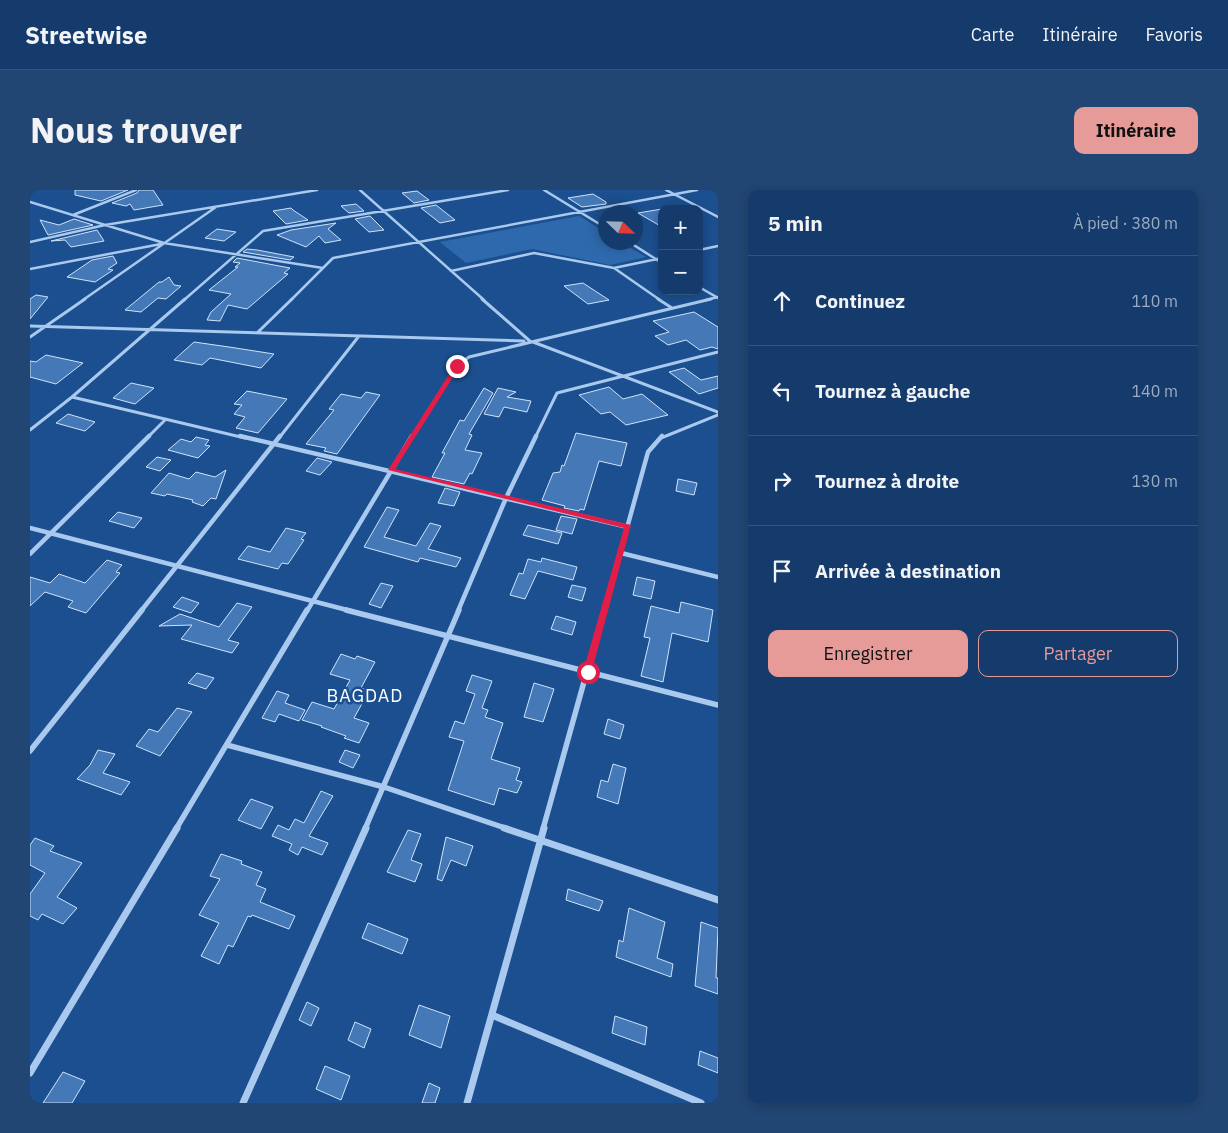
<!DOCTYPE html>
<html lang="fr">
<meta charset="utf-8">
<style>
:root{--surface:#143b6b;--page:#214673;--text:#f1f3f6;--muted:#9dadc1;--line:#33557e;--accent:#e69b98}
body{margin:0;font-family:"IBM Plex Sans",sans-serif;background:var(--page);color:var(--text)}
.controls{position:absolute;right:15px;top:15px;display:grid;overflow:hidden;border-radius:10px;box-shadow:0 2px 12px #0003}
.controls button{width:45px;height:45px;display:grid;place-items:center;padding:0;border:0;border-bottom:1px solid var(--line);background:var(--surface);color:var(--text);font:25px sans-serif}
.compass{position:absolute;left:568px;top:15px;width:45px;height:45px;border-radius:50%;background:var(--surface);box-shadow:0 2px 12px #0003;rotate:113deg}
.stop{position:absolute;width:15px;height:15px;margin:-11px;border:4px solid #e11d48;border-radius:50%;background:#fff}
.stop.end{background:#e11d48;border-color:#fff;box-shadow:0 1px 5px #0008}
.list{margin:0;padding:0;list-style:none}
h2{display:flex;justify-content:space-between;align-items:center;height:65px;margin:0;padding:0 20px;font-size:21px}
h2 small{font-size:16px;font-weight:400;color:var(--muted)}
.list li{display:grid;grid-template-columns:32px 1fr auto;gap:15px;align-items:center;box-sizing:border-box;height:90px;padding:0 20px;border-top:1px solid var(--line)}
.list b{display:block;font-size:19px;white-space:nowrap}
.list em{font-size:16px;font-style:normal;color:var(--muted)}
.actions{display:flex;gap:10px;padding:15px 20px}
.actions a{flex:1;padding:11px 0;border:1px solid var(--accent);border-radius:10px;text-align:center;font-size:18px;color:var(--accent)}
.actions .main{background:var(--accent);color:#111}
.icon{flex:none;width:28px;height:28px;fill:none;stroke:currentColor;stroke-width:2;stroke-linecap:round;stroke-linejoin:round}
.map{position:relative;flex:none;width:688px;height:913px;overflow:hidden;border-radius:10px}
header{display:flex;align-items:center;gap:30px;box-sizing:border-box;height:70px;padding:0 25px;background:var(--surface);border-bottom:1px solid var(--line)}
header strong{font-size:24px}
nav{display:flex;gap:28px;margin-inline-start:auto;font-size:18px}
.intro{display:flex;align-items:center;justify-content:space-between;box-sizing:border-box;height:120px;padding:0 30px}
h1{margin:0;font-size:35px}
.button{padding:12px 22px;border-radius:10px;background:var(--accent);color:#111;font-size:18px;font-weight:700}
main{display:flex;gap:30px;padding:0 30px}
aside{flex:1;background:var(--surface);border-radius:10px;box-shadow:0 2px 12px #0003}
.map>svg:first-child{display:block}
.green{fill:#2e69ad}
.building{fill:#4478b7;stroke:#cfe3fa}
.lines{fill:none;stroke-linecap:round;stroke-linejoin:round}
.minor-far4{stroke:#a9c9ee;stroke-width:2.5}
.minor-far3{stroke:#a9c9ee;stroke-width:3}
.minor-far2{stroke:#a9c9ee;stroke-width:4.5}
.minor-far1{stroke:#a9c9ee;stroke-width:5.5}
.minor{stroke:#a9c9ee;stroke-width:7}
.route{fill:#e11d48}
.labels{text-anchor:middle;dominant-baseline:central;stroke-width:5;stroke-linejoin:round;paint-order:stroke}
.quarter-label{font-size:18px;letter-spacing:1px;fill:#fff;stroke:#1b4f8f}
</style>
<header>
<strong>Streetwise</strong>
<nav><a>Carte</a><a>Itinéraire</a><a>Favoris</a></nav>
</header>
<div class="intro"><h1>Nous trouver</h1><a class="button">Itinéraire</a></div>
<main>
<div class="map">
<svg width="688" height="913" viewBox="0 0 688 913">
<rect width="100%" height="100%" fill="#1b4f8f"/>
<path class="green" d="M549,26L575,42L576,52L592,53L616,67L580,75L502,59L436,73L410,52Z"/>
<path class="building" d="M45,0H98L71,11L45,5Z
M109,0H123L133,15L104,20L100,14L96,16L82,13L107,3Z
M387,1L399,10L384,13L372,3Z
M563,4L576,12V14L552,17L538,8Z
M326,14L334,21L319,23L311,16Z
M406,15L425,30L410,33L391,18Z
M261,18L263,20L278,30L256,34L243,21Z
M632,19V37L608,23Z
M340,26L354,40L339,42L325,29Z
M44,29L63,35L18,45L10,30L29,35Z
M306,33L298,39L311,50L295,53L289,46L276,57L247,45L261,40Z
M187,39L206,42L194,51L175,48Z
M67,40L74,51L41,57L35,50L21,51Z
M217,59L227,60L264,67L260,70L213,62Z
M83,66L87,73L78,79L83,80L65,92L37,87L62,70Z
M207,68L260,78L254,83L258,84L217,119L198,115L190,131L177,130L181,122L201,104L179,100L208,77H205L210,73L203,72Z
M139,87L144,95L151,96L136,109L128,108L111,122L95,120L129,92H132Z
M553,93L579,110L558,114L534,96Z
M6,105L18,107L0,129V109Z
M664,122L688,137V159L682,157L670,160L656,150L638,155L625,146L639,142L623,131Z
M164,152L199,157L244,164L231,178L180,168L172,175L144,170Z
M16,165L53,173L26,194L0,187V171L6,172Z
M654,178L671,190L688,186V198L669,204L639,182Z
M101,193L124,198L105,214L83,208Z
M579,197L593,209L612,204L638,225L596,235L580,222L571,224L549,205Z
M454,198L463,203L439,244L442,245L435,260L452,263L442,284L440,283L434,294L402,287L415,263H412L430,230L434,231Z
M468,198L486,202L477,207L501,211L497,222L474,217L469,227L454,224Z
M217,201L257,209L228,243L206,238L215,227L204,224L212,215L204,214Z
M336,202L350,205L307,264L294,261L296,258L276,254L304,220L299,219L311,204L331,208Z
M38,224L65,232L55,241L26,233Z
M546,243L597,253L591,276L569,271L554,320L550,319L549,321L534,318L535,316L512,310L523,283L530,282L532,275L534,276Z
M166,247L179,250L175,255L180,256L168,268L138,260L151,249L161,252Z
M127,267L141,270L130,281L116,277Z
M287,268L302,272L290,285L276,281Z
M196,280L186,309L181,308L173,316L162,312L163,310L137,304L135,306L121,303L139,283L159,289L166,282L185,287Z
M648,289L667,293L664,305L646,301Z
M415,298L430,302L424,316L408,313Z
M357,317L369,320L354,347L386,356L400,333L411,336L398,359L431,368L426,377L390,368L388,372L334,357Z
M88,322L112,328L104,338L79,331Z
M531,326L547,329L542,344L526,340Z
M498,335L532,343L528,354L493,345Z
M256,338L276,343L271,349L274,350L258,374L252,373L248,379L208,369L218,356L240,362Z
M512,368L547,377L543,390L508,381L495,409L480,405L489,383L493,384L498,369L511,372Z
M77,370L92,375L86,382L90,383L56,423L38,417L43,411L15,402L0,416V387L20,393L29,384L55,393Z
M607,387L625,391L621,409L603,405Z
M351,393L363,396L351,418L339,414Z
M542,395L556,398L552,411L538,407Z
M152,407L169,413L161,423L143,417Z
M651,412L683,420L678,452L642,443L633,492L611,486L620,448L614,447L621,416L649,423Z
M207,413L222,417L198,450L209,453L202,463L151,449L162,435L129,436L150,424L189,437Z
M526,426L546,432L542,445L521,439Z
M311,464L325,469L327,466L345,472L331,498L339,501L324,528L339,533L329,553L314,548L316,546L291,537L292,536L272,530L282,512L304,519L320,490L300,484Z
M167,483L184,488L176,499L158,493Z
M442,485L462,491L452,518L458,520L455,527L473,533L461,569L490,578L486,590L492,592L487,603L469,598L464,615L418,600L434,551L419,547L425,531L434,534L445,504L436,501Z
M504,493L524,499L513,532L494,527Z
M247,501L259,505L255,513L275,520L269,531L249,524L245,532L232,528Z
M147,518L162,522L130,566L106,556L119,539L128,542Z
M578,529L594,535L590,549L574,544Z
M68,560L85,564L73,583L100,592L91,605L47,589L60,575Z
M315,560L330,565L323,578L309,572Z
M583,574L596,578L588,614L567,607L571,590L578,592Z
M291,601L303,606L279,646L298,653L292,665L272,657L268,665L259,660L262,654L242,646L248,635L259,640L265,629L274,633Z
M221,609L243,617L231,639L208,630Z
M378,640L391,644L381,670L392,674L385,692L357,682Z
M416,647L443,656L436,676L421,670L412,691L407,689Z
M5,648L24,656L20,661L52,673L27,707L47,718L33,734L12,724L8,730L0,726V704L15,683L0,675V655Z
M191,664L212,671L211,674L232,682L226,695L236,699L230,712L265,726L259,739L222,725L221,727L218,726L203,757L198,755L189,774L171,766L189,733L169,725L190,689L180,686Z
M538,699L573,711L569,721L536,710Z
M599,718L635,732L627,768L643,774L641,787L586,767L589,750L593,752Z
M671,732L688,738L686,788H688V804L665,796Z
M338,733L378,749L372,764L332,748Z
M277,812L289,818L281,836L269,830Z
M389,815L420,826L411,858L379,845Z
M585,826L617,837L615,855L582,843Z
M325,832L341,839L334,858L318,850Z
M670,861L688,868V883L668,875Z
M295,876L320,886L311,910L286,899Z
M33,882L55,891L42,913H13Z
M399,893L410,898L405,913H392Z"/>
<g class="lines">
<path class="minor-far4" d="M330,0L454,110
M514,0L576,38
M636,0L688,27
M0,1L3,0
M0,12L134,53L293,78
M43,25L106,0
M0,52L75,35L287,0
M599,52L632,73
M669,60L688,56
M584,78L632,68
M0,79L131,54
M421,81L504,63L584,78L630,110
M669,97L688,108
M53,110L186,17
M154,110L233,41L478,0
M261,110L303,68L667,0
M676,110L688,107"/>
<path class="minor-far3" d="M452,109L501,152
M628,109L642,118
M0,136L494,151
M228,142L262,109
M0,147L55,109
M503,152L688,222
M42,207L215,248
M0,240L42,207L155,109
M117,248L136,229
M249,248L329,146
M382,248L427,176L439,167L681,109
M505,248L527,203L688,162
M631,248L688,225"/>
<path class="minor-far2" d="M210,246L598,337
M0,338L321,421
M591,363L688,387
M0,364L119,246
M111,421L250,246
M277,421L382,246
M428,421L476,308L506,246
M574,421L618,262L632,246"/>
<path class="minor-far1" d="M316,420L688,515
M197,555L354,597L478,639
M0,561L112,420
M146,639L277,420
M335,639L429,420
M513,639L574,420"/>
<path class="minor" d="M474,638L688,710
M462,825L671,913
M0,883L147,638
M213,913L336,638
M437,913L514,638"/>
</g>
<path class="route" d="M425,175L430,176L365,279L601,335L561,484H555L553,482L594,338L358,280Z"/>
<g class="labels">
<g class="quarter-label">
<text x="335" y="505">BAGDAD</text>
</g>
</g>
</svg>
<div class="controls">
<button>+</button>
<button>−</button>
</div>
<svg class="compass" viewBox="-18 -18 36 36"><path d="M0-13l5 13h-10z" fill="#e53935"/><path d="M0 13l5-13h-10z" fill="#9dadc1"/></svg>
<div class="stop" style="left:558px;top:482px"></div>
<div class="stop end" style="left:427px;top:176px"></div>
</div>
<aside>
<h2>5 min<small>À pied · 380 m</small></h2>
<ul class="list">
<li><svg class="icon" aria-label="ahead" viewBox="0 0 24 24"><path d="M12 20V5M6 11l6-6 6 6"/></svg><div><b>Continuez</b></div><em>110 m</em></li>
<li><svg class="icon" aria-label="left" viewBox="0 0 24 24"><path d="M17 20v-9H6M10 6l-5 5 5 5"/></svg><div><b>Tournez à gauche</b></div><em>140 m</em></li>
<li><svg class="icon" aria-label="right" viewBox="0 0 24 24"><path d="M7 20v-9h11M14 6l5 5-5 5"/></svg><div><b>Tournez à droite</b></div><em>130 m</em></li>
<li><svg class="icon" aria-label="arrive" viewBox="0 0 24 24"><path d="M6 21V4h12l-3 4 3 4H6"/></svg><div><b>Arrivée à destination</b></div></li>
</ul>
<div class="actions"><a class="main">Enregistrer</a><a>Partager</a></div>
</aside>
</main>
